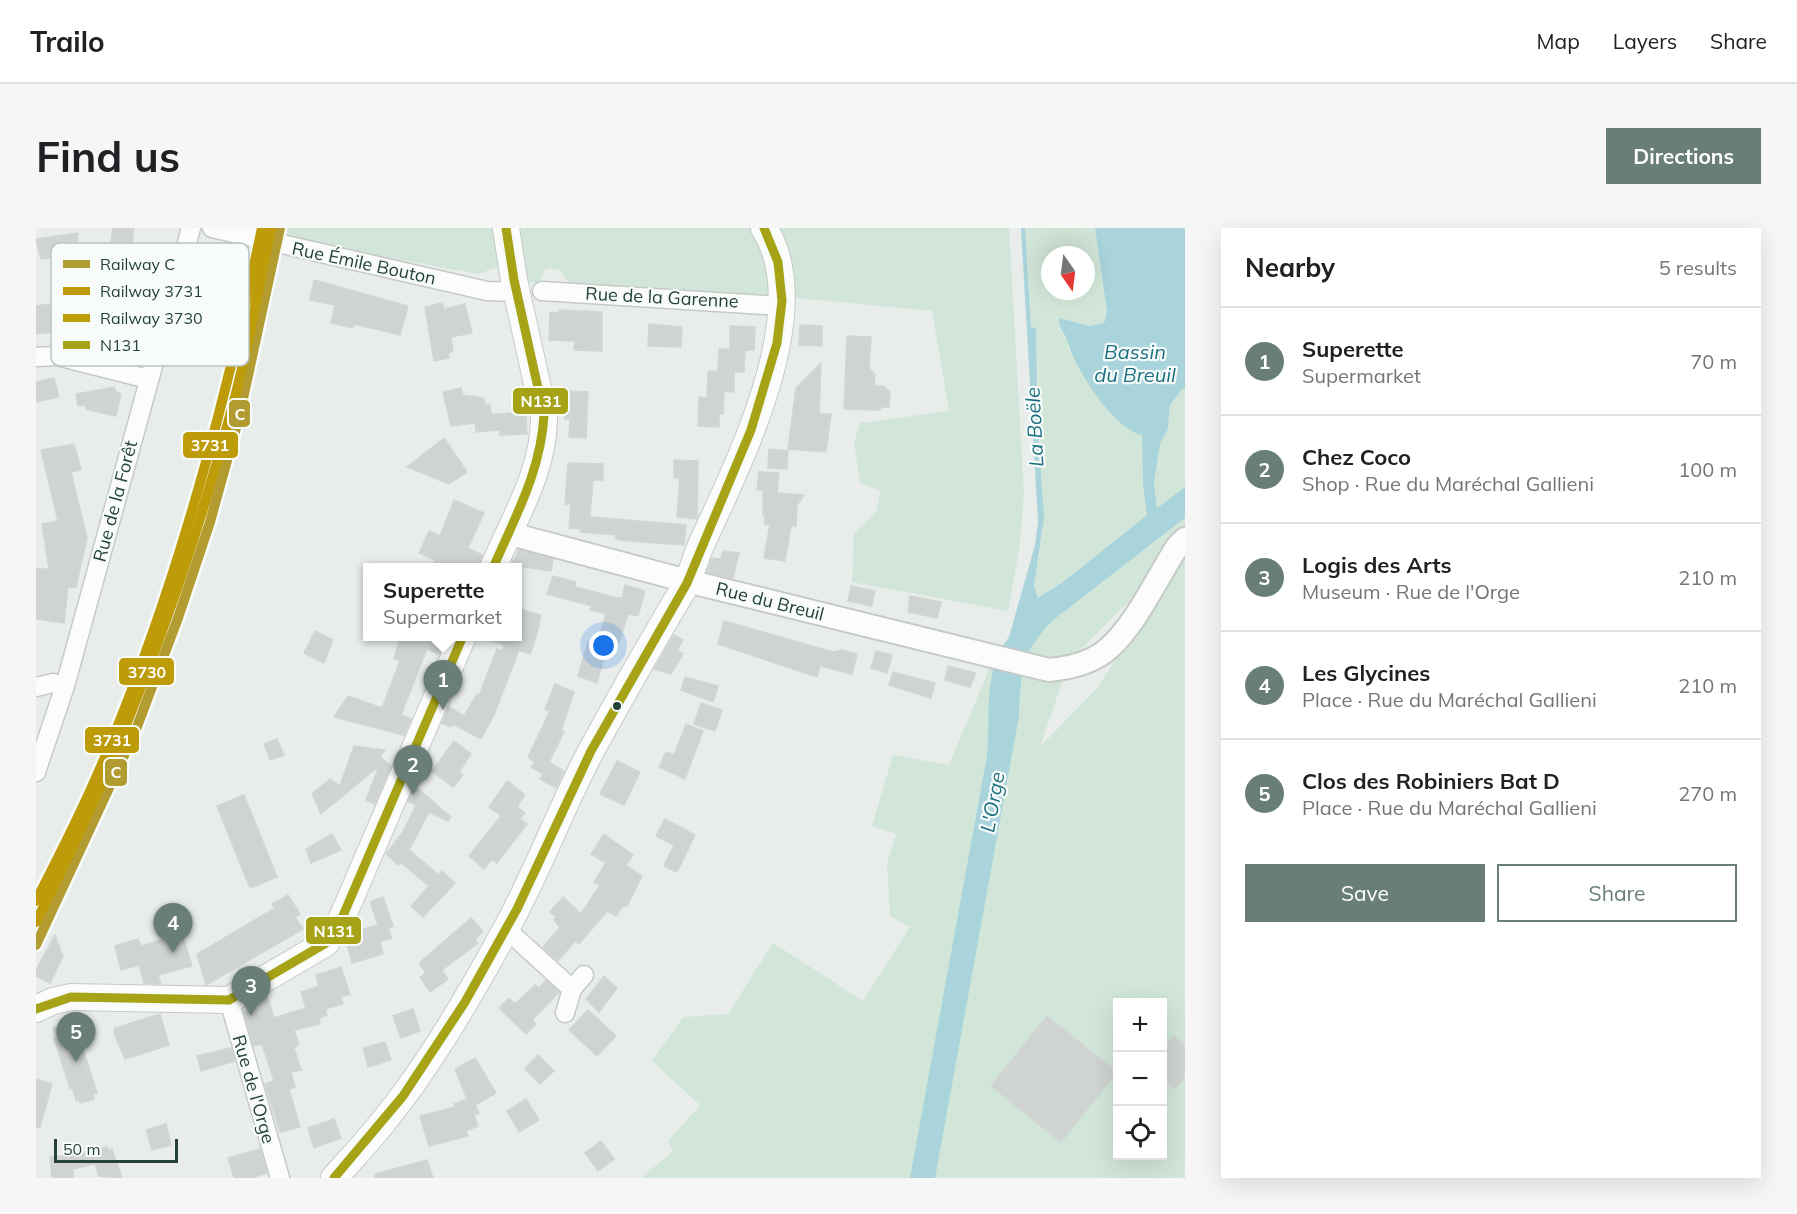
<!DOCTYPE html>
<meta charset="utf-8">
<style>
:root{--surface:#fff;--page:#f6f6f6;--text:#202124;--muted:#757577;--line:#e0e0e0;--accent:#697e78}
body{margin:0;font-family:Mulish,sans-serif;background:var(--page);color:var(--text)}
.controls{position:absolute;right:18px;bottom:18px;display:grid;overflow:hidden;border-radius:0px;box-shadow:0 6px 24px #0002}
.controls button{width:54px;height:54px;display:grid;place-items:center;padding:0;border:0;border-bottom:2px solid var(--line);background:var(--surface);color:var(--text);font:30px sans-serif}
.compass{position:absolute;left:1005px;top:18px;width:54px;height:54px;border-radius:50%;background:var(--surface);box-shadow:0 6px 24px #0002;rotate:166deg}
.scale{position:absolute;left:18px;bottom:15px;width:124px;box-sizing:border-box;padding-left:6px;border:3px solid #24423a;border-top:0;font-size:16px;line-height:21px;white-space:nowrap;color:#24423a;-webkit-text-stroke:4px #f7fbf9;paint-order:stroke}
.you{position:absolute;left:568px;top:418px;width:21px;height:21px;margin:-15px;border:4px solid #fff;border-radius:50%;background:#1a73e8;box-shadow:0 0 0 9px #1a73e833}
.badge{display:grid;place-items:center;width:39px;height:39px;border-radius:50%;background:var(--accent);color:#fff;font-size:20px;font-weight:700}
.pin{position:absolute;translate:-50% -50px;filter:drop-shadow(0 2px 3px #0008)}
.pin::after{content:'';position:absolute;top:32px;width:21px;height:18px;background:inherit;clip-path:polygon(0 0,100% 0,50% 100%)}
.popup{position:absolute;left:327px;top:335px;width:159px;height:78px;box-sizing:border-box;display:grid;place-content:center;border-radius:0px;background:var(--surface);filter:drop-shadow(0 2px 4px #0005);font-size:20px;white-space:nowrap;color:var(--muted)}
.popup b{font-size:22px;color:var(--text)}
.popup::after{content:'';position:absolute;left:50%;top:100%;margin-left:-12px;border:12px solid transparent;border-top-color:var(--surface)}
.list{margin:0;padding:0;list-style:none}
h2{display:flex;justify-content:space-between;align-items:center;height:78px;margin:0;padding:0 24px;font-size:26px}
h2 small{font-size:20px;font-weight:400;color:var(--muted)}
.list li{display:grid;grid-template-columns:39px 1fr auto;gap:18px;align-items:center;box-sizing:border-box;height:108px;padding:0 24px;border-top:2px solid var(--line)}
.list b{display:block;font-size:22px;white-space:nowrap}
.list p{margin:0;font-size:20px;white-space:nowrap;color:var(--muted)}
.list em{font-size:20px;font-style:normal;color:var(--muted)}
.actions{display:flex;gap:12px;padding:18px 24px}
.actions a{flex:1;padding:14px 0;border:2px solid var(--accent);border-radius:0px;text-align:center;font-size:21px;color:var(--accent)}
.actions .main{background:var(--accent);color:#fff}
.icon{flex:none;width:33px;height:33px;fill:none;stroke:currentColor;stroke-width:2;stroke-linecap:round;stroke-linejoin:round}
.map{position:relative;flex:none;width:1149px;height:950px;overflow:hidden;border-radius:0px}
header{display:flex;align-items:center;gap:36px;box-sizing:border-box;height:84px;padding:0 30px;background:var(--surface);border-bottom:2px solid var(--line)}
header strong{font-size:28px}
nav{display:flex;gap:33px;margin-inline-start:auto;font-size:21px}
.intro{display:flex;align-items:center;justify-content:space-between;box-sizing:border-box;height:144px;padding:0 36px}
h1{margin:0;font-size:42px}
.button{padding:15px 27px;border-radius:0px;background:var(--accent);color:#fff;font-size:21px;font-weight:700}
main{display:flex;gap:36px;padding:0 36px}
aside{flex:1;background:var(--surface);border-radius:0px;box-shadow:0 6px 24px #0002}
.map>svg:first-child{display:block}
.green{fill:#d1e6d8;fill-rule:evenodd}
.water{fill:#a9d4db}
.building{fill:#cfd4d2;stroke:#d1d6d4;stroke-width:1.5}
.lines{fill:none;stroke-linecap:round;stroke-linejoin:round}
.minor-casing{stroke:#c5cac8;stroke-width:21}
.tertiary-casing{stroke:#c5cac8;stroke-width:26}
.secondary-casing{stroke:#c3cbc8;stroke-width:28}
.minor{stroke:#fcfcfc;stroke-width:18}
.tertiary{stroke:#fcfcfc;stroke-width:22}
.secondary{stroke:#fcfcfc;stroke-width:26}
.bus-1-casing{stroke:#f7fbf9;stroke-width:14}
.bus-1{stroke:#a7a317;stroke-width:9}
.rail-1-casing{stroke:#f7fbf9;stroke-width:15}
.rail-2-casing{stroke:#f7fbf9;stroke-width:15}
.rail-3-casing{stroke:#f7fbf9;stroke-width:15}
.rail-1{stroke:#b29c31;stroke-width:10}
.rail-2{stroke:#bd9b09;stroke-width:10}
.rail-3{stroke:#bd9b09;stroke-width:10}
.bus-dot{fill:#24423a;stroke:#f7fbf9;stroke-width:2}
.labels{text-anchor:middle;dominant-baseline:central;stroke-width:4.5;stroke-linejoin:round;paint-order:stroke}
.street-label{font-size:18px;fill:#24423a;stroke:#f7fbf9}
.water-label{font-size:20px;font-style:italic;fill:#1c6f80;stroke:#f7fbf9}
.key{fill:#f7fbf9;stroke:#b8c4c0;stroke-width:1.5}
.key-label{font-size:16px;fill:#24423a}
.line-badge{stroke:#f7fbf9;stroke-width:2}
.badge-label{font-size:16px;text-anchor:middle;font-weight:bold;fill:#fff}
</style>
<header>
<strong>Trailo</strong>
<nav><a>Map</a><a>Layers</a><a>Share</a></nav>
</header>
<div class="intro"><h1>Find us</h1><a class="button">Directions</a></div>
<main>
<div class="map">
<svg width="1149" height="950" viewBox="0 0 1149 950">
<rect width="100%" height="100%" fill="#e8edeb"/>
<path class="green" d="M244,0H973L988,264L984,317L972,383L816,354L818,305L841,283L844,263L824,255L818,214L824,195L913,183L896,83L760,70L757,60L729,69L538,57L532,53L524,42L513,40L508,43L503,55L487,54L465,38L442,46L242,9Z
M989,0H1059L1071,84L1068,95L1053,98L1024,90L1023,100L1032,114L1033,122L1106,207L1107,256L1111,287L1027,354L1002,370L998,358L1007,300L1000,101L995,99ZM1014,27H1050V63H1014Z
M1146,161H1149V259L1121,280L1118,255L1124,215L1132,200L1134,177Z
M1149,290V324L1085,381L1033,434L1004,519L1061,460L1149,326V950H605L637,923L632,913L664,877L616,833L647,789L692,786L737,715L827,773L874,699L854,688L851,635L860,606L836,598L857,527L913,537L958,429L991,425L1001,408L1016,393ZM1082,774H1126V928H1082Z"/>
<path class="water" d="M985,0H989L995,99L1000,100L1002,199L1008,290L998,358L1002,370L1027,354L1111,287L1107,256L1106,207C1077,201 1040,141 1032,115C1029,104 1022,102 1023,90L1053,98L1068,95L1071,84L1059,0H1149V161H1146L1134,177L1132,200L1124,216L1118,255L1121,280L1149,259V290L1016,393C985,424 985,446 983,488L899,950H874L951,528C955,489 946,442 973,409L999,317L1002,294Z"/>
<path class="building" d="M77,0H98L95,24H90L83,76L62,73L66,40L72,41Z
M42,5L41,24L19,22L20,29L5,31L0,11Z
M278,52L372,78L364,107L318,96L317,100L295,95L299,77L274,72Z
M406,75L408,81L429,76L436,105L415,109L417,123L412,125L413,130L398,133L389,79Z
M13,76L17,104L0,106V78Z
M523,82L566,84V123L538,122L539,113L513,112L514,84L523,85Z
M613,96L646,99L645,119L612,118Z
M83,97L102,102L97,125L77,121Z
M764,97L786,98V118L763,117Z
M694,98L719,99L718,122H709L708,144H698V164L688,163L687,186H683V199L662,198L663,169L671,170L672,143H682L683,121H694Z
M811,108L835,109L833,140L839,146L838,158H848L854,164L853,179H846L843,182L808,181Z
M785,135L783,186H795L790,224L752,221L760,160Z
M18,150L23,169L0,174V154Z
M78,159L80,164L85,166L80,188L50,181L49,177L42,178L40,166Z
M425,160L427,167L447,170L449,177H454L455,186L490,185L491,206L464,207V202L440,204L439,195L415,198L407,164Z
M530,163L552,164L550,210L533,209L534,191H529Z
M408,210L431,244L413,256L371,239Z
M38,216L45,242L35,244L51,310L40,359H32L28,395L0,391V341H13L6,296L22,293L5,222Z
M733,221L752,223L751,241L732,240Z
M638,232L662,233L661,291L641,289L644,250H638Z
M532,235L567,236V252H557L554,289L650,297L648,317L592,313L580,311V307L545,304V301L533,300L535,276H529Z
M723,244L743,245L741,265L768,267L761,277L760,298H755L749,333L728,330L734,296H729V288L727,287V262H721Z
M418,272L448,285L432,320L446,327L442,339H396L399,332L383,325L393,303L404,308Z
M483,322L517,331L515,343L475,337Z
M687,323L703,325L697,350L671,344L676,330L685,331Z
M517,348L540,354L539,359L578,369L586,370L589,357L609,363L602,388L592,386L581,421L561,416L570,386L554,382L556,378L511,366Z
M815,358L839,363L836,378L812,373Z
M874,368L905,374L901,390L872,384Z
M484,381L505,387L501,406L494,426L483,422L458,487L445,511L417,496L415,499L406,495L413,479L428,488L441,466L443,468L461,421L467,423L468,417L450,411V408H482Z
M688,393L797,424L807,422L821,426L816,446L784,438L781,449L682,416Z
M279,403L297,412L288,435L268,425Z
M638,407L647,412L641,422L647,426L635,446L618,441Z
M365,408H396L408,414L403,426L391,421L365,487L375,491L368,507L298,489L312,468L346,480L364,433L358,430Z
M552,414L571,419L561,455L542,448Z
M840,423L856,427L851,445L835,440Z
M912,438L940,445L934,459L909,452Z
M857,444L899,455L895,470L853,457Z
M649,449L682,458L677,474L645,462Z
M519,456L538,464L525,503L528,504L513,534L528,543L520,560L504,551L507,546L495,539L499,534L492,529L514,483L509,481Z
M665,475L686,482L679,503L658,496Z
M650,496L667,503L649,551L623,539L630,524L638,527Z
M241,511L248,527L234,532L228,516Z
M418,513L435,526L423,544L427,547L417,559L396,543Z
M318,518L349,522L344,529L355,538L339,576L330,572L343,538L285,586L276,566L294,551L304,558Z
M581,533L604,544L588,577L564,566Z
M471,553L489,567L481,579L489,585L484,591L491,596L461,635L456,631L448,641L433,628L465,588L453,579Z
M379,558L415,589L412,593L393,584L373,622L403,647L406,643L419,655L387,689L375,678L393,658L364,634L362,637L350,626L367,604L380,577L372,573Z
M208,567L241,649L214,660L181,578Z
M629,591L659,607L641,644L628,638L638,617L620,608Z
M296,606L305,622L275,635L270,621Z
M568,606L597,627L590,637L606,648L591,678L586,679L580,688L571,683L543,716L539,713L522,733L507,719L524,700L518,691L520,689L514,684L527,669L545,686L564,657L558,654L570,635L555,626Z
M252,667L264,686L259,689L267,701L170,757L161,726L239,680L236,676Z
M347,669L357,698L352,700L356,710L344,714L347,726L316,735L310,712L326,706L325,702L342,697L334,674Z
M435,690L447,703L439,712L442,715L406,742L412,751L394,764L384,749L390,745L383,735Z
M146,706L156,738L122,747L125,756L108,755L103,737L85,742L79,718L102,711L105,718Z
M19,707L27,729L14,755L0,748V742Z
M305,739L314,766L305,769L307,776L289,781L291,787L283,790L284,796L258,802L263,816L258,820L265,842L255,844L259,859L253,861L264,899L244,904L229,856L238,853L226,816L218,818L208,784L231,768L238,790L270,780L265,764L283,758L280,747Z
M568,748L581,760L563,784L550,771Z
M510,752L523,764L496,792L500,796L490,806L463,780L473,770L479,776L499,757L503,760Z
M377,781L384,803L365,810L357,788Z
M552,782L580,808L561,828L533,802Z
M124,786L133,817L89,831L78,805L79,800Z
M1011,788L1081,844L1025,914L955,858Z
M38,793L61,865L57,866L58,871L44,875L43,871L40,872L36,859L34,860L18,810H21L17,800Z
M1138,808L1149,817V849L1139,861L1126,851V822Z
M349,814L355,832L332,839L327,820Z
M195,820L199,833L165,843L161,828Z
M502,827L518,843L504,856L489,841Z
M439,830L460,865L439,877L443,885L438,887L442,898L430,903L432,908L393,918L384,888L419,879L418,876L431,871L419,841Z
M0,851L16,856L4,899H0Z
M490,871L503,892L483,904L471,883Z
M298,891L305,910L278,920L272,900Z
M130,896L135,917L116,922L110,902Z
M565,913L578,931L562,943L549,925Z
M71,919L72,922L76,921L86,950L63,948L59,936L37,941V949L16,950L14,929L46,926Z
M224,921L231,945L215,950H198L192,930Z
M391,932L397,950H339V946Z"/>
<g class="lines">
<defs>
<path id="minor" d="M176,0L451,63L480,64
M506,63L745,78
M0,129L21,128L112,151
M0,459L17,455L29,458
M0,544L29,458L155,0
M470,701L536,761
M193,772L244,950
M529,785L536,761L548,747"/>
<path id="tertiary" d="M475,306L651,353L1013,442C1034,440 1057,435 1073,420C1100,396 1121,350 1141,319L1149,311"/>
<path id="secondary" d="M457,340C478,290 509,242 508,187L478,52L470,0
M0,781L17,773L35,769L193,772L290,715L306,690L427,408
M298,950C316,930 335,910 351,889C395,835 436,764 469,703C501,645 524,582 555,523C585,468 616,414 648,360C656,347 659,329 666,315C702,236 781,82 728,0"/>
</defs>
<use href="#minor" class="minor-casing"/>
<use href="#tertiary" class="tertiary-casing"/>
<use href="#secondary" class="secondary-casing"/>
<use href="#minor" class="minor"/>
<use href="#tertiary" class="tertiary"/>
<use href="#secondary" class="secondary"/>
<defs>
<path id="bus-1" d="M457,340C479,289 505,243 508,187L478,52L470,0
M0,781L35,769L193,772L290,715L306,690L427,408
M298,950L367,868L429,774L481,681L555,523L651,355L715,202L741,115L746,73L742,34L728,0"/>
</defs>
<use href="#bus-1" class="bus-1-casing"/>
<use href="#bus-1" class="bus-1"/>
<defs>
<path id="rail-1" d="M0,717L99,504L142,390L174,294L203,189L244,0"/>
<path id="rail-2" d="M0,673C26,622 52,571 74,517C143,350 189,177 226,0"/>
<path id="rail-3" d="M0,694C85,527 150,354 198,173C213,116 223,58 235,0"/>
</defs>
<use href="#rail-1" class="rail-1-casing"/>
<use href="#rail-2" class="rail-2-casing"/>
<use href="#rail-3" class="rail-3-casing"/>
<use href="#rail-1" class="rail-1"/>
<use href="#rail-2" class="rail-2"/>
<use href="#rail-3" class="rail-3"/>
</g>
<circle class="bus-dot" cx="581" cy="478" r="5"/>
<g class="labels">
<g class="street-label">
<text transform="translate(328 35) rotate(12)">Rue Émile Bouton</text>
<text transform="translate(626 69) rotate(3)">Rue de la Garenne</text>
<text transform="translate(79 273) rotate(-75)">Rue de la Forêt</text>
<text transform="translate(734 373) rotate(14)">Rue du Breuil</text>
<text transform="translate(218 861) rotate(74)">Rue de l'Orge</text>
</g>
<g class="water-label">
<text x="1099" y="123">Bassin<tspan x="1099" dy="23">du Breuil</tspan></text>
<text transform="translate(998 199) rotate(-93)">La Boële</text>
<text transform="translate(956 574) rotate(-80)">L'Orge</text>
</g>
</g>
<rect x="15" y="15" width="198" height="123" rx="9" class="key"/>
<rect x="27" y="32" width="27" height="8" fill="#b29c31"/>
<rect x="27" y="59" width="27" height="8" fill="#bd9b09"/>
<rect x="27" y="86" width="27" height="8" fill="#bd9b09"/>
<rect x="27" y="113" width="27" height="8" fill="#a7a317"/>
<g class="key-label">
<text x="64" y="42">Railway C</text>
<text x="64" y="69">Railway 3731</text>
<text x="64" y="96">Railway 3730</text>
<text x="64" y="123">N131</text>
</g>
<g class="line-badge">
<rect x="476" y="159" width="57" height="28" rx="6" fill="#a7a317"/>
<rect x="192" y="171" width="23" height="29" rx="6" fill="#b29c31"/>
<rect x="146" y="203" width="57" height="28" rx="6" fill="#bd9b09"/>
<rect x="82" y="429" width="57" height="29" rx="6" fill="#bd9b09"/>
<rect x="48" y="498" width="56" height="28" rx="6" fill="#bd9b09"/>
<rect x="68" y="530" width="24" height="29" rx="6" fill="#b29c31"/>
<rect x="269" y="688" width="57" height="29" rx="6" fill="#a7a317"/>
</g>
<g class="badge-label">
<text x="505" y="179">N131</text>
<text x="204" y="192">C</text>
<text x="174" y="223">3731</text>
<text x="111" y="450">3730</text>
<text x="76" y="518">3731</text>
<text x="80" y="550">C</text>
<text x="298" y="709">N131</text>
</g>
</svg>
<div class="controls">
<button>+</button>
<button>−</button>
<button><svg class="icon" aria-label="locate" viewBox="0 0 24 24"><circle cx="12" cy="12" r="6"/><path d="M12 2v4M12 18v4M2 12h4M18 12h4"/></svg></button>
</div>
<svg class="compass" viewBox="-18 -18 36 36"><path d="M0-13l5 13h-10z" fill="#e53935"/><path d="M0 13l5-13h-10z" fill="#757577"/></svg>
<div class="scale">50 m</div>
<div class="you"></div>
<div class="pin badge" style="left:407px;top:482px">1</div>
<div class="popup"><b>Superette</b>Supermarket</div>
<div class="pin badge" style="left:377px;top:567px">2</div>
<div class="pin badge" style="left:215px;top:788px">3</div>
<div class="pin badge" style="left:137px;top:725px">4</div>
<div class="pin badge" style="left:40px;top:834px">5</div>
</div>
<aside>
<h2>Nearby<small>5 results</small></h2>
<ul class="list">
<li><span class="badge">1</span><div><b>Superette</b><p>Supermarket</p></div><em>70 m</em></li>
<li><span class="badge">2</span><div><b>Chez Coco</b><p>Shop · Rue du Maréchal Gallieni</p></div><em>100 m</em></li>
<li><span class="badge">3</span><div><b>Logis des Arts</b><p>Museum · Rue de l'Orge</p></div><em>210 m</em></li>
<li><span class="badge">4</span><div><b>Les Glycines</b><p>Place · Rue du Maréchal Gallieni</p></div><em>210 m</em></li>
<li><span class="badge">5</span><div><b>Clos des Robiniers Bat D</b><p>Place · Rue du Maréchal Gallieni</p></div><em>270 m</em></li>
</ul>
<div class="actions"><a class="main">Save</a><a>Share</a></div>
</aside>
</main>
